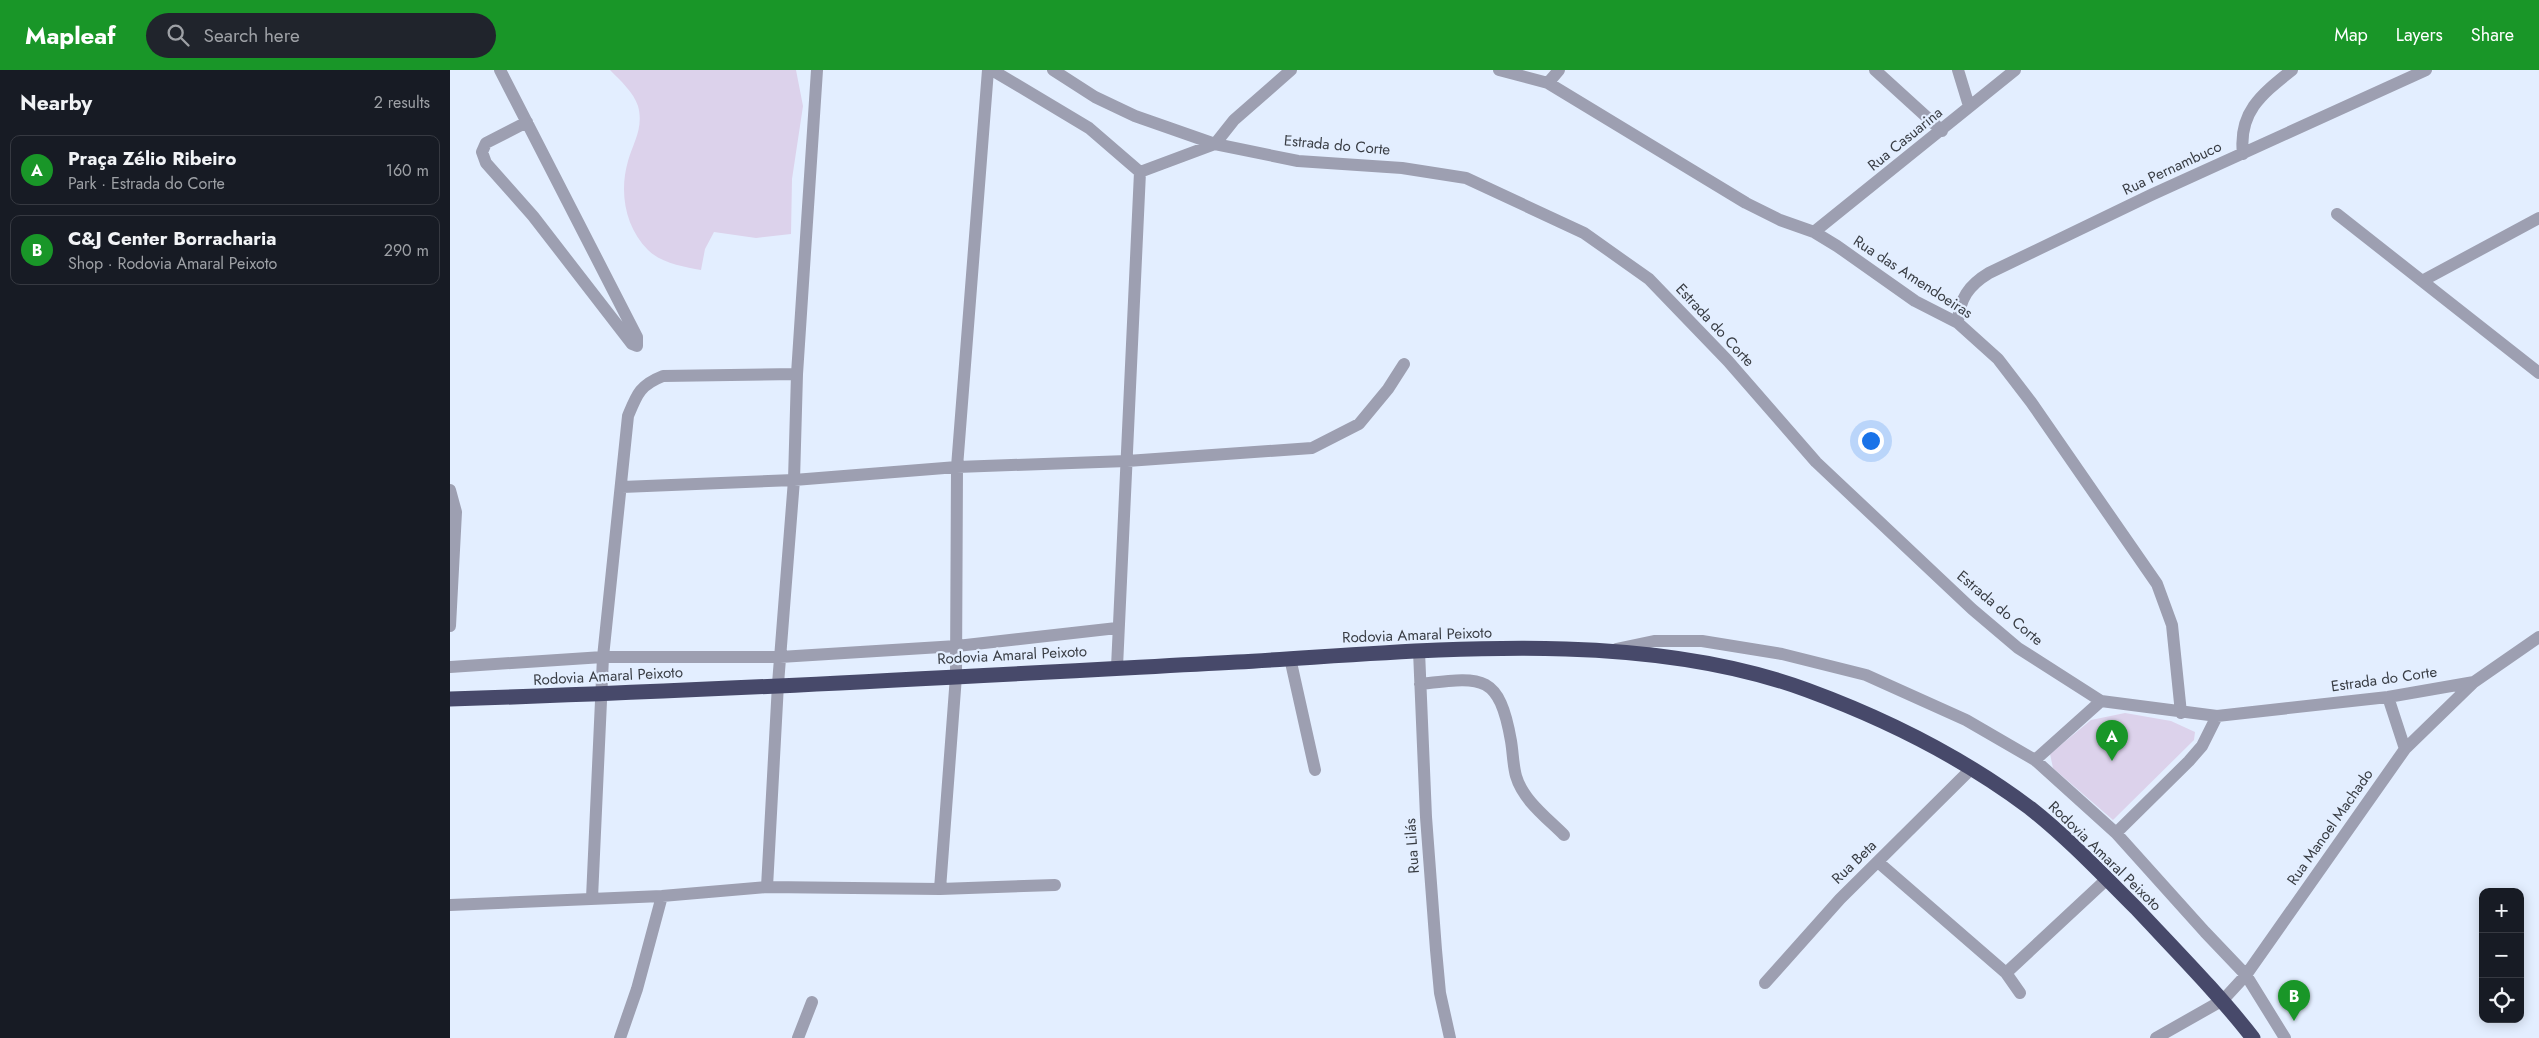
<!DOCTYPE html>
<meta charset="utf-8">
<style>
:root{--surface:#171b24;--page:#20242c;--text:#f1f3f6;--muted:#9ea1a6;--line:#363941;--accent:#199628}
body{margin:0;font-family:Jost,sans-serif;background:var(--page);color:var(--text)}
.controls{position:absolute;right:15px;bottom:15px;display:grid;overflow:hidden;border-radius:10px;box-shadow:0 2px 12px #0003}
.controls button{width:45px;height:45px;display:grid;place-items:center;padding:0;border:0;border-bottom:1px solid var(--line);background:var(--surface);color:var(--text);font:25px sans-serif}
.you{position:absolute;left:1420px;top:370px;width:18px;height:18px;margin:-12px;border:4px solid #fff;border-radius:50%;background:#1a73e8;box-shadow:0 0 0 8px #1a73e833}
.badge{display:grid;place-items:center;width:32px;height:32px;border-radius:50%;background:var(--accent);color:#fff;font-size:16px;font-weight:700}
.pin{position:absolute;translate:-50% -41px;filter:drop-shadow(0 1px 2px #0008)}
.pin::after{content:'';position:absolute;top:26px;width:18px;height:15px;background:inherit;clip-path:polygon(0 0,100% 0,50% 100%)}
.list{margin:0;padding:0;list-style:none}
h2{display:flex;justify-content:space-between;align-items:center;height:65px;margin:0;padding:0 20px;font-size:21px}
h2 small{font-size:16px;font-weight:400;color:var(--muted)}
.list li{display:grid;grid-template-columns:32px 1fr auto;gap:15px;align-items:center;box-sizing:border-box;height:70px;margin:0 10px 10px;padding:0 10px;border:1px solid var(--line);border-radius:10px}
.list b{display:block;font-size:19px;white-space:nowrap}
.list p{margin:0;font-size:16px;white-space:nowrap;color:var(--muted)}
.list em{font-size:16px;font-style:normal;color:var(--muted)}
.icon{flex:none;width:28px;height:28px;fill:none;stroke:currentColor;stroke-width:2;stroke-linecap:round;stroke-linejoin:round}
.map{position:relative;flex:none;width:2089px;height:968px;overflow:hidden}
header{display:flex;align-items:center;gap:30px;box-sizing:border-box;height:70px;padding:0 25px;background:var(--accent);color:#fff}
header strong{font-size:24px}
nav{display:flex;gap:28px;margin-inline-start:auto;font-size:18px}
.search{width:350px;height:45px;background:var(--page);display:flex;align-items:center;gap:12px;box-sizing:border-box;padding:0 18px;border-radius:28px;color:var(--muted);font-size:19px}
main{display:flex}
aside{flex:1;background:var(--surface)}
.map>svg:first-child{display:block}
.green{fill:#dcd2eb}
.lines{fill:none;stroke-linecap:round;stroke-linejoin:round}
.minor{stroke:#9d9fb1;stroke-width:12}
.highway{stroke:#47496a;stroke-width:15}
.labels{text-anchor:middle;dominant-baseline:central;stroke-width:4.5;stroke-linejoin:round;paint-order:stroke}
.street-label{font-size:15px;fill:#393d44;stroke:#e3eeff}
</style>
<header>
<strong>Mapleaf</strong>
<div class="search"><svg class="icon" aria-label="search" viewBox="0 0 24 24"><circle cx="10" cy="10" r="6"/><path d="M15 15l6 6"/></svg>Search here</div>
<nav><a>Map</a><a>Layers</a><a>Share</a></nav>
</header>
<main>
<aside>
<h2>Nearby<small>2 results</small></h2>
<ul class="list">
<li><span class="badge">A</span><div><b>Praça Zélio Ribeiro</b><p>Park · Estrada do Corte</p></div><em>160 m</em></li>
<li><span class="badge">B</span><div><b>C&amp;J Center Borracharia</b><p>Shop · Rodovia Amaral Peixoto</p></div><em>290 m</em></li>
</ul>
</aside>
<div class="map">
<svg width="2089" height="968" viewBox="0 0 2089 968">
<rect width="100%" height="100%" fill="#e3eeff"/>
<path class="green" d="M160,0H346L353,36L342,109L341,164L306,168L264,162L255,179L251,200C234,197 211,193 198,180C175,157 169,122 178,91C183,73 194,58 188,36C184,23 170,10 160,0Z
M1675,643L1721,651L1745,662L1744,670L1663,750L1603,698L1600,684L1641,650Z"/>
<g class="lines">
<path class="minor" d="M50,0L187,267V276L182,274L83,146L36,93L32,82L36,73L77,52
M542,0L639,58L690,102L667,597
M603,0L645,27L685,46L765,74L784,50L841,0
M1049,0L1098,13L1296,133L1330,150L1364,162L1387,176L1465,231L1508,253L1548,289L1581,332L1707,514L1722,555L1731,643
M1425,0L1492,61
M1508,0L1519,36
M1098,13L1109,0
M1793,84C1788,42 1812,24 1842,0
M690,102L765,74L848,91L952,98L1016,108L1134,163L1199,209L1278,291L1366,392L1522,539L1568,578L1651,631L1767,646L1938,627L2024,612L2089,567
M1887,144L2089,303
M1364,162L1565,0
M1972,211L2089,148
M1508,253C1509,229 1519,215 1539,203L1701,125L1976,0
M172,417L344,410L507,397L677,391L862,378L909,354L938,319L954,294
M0,420L6,442L0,556
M1166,579L1204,571H1252L1332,584L1416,605L1516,650L1585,690L1666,763L1755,862L1796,905L1835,968
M969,581L976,747L986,880L990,923L1000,968
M840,588L865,700
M0,597L153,587H330L507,576L667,558
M970,614C1031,607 1049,602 1061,671C1063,683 1063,695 1066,706C1073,730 1096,747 1114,765
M1938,627L1955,679
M1585,690L1651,631
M1666,763L1739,691L1752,676L1767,646
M1428,792L1556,903L1570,923
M317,817L328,614L344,410L347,304L367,0
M490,819L506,606L507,397L538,0
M142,828L153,587L178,346C187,324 190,315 213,306L347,304
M0,835L212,826L317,817L490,819L605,815
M1556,903L1657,809
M1315,913L1390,829L1521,699
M170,968L187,919L212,826
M348,968L362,932
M1706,968L1773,930L1796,905L1955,679L2024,612"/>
<path class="highway" d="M0,629C263,621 525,606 787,592C969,582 1184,556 1357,620C1436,649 1512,687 1580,738C1618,768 1652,804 1686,838C1726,881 1767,922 1803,968"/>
</g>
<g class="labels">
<g class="street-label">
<text transform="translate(1455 69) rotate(-39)">Rua Casuarina</text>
<text transform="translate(887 75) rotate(5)">Estrada do Corte</text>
<text transform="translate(1722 98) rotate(-25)">Rua Pernambuco</text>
<text transform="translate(1463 207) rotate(33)">Rua das Amendoeiras</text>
<text transform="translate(1265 255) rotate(47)">Estrada do Corte</text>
<text transform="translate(1550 538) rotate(40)">Estrada do Corte</text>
<text transform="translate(967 565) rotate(-2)">Rodovia Amaral Peixoto</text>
<text transform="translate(562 585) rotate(-3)">Rodovia Amaral Peixoto</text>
<text transform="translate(158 606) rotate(-3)">Rodovia Amaral Peixoto</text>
<text transform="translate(1934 609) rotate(-8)">Estrada do Corte</text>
<text transform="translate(1880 757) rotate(-55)">Rua Manoel Machado</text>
<text transform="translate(962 776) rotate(-94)">Rua Lilás</text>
<text transform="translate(1655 786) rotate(44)">Rodovia Amaral Peixoto</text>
<text transform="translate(1404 792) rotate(-44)">Rua Beta</text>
</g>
</g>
</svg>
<div class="controls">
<button>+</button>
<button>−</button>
<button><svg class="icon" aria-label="locate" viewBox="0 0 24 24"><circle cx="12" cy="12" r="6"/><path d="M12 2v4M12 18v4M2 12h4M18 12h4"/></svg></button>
</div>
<div class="you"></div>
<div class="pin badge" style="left:1662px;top:691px">A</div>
<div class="pin badge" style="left:1844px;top:951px">B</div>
</div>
</main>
